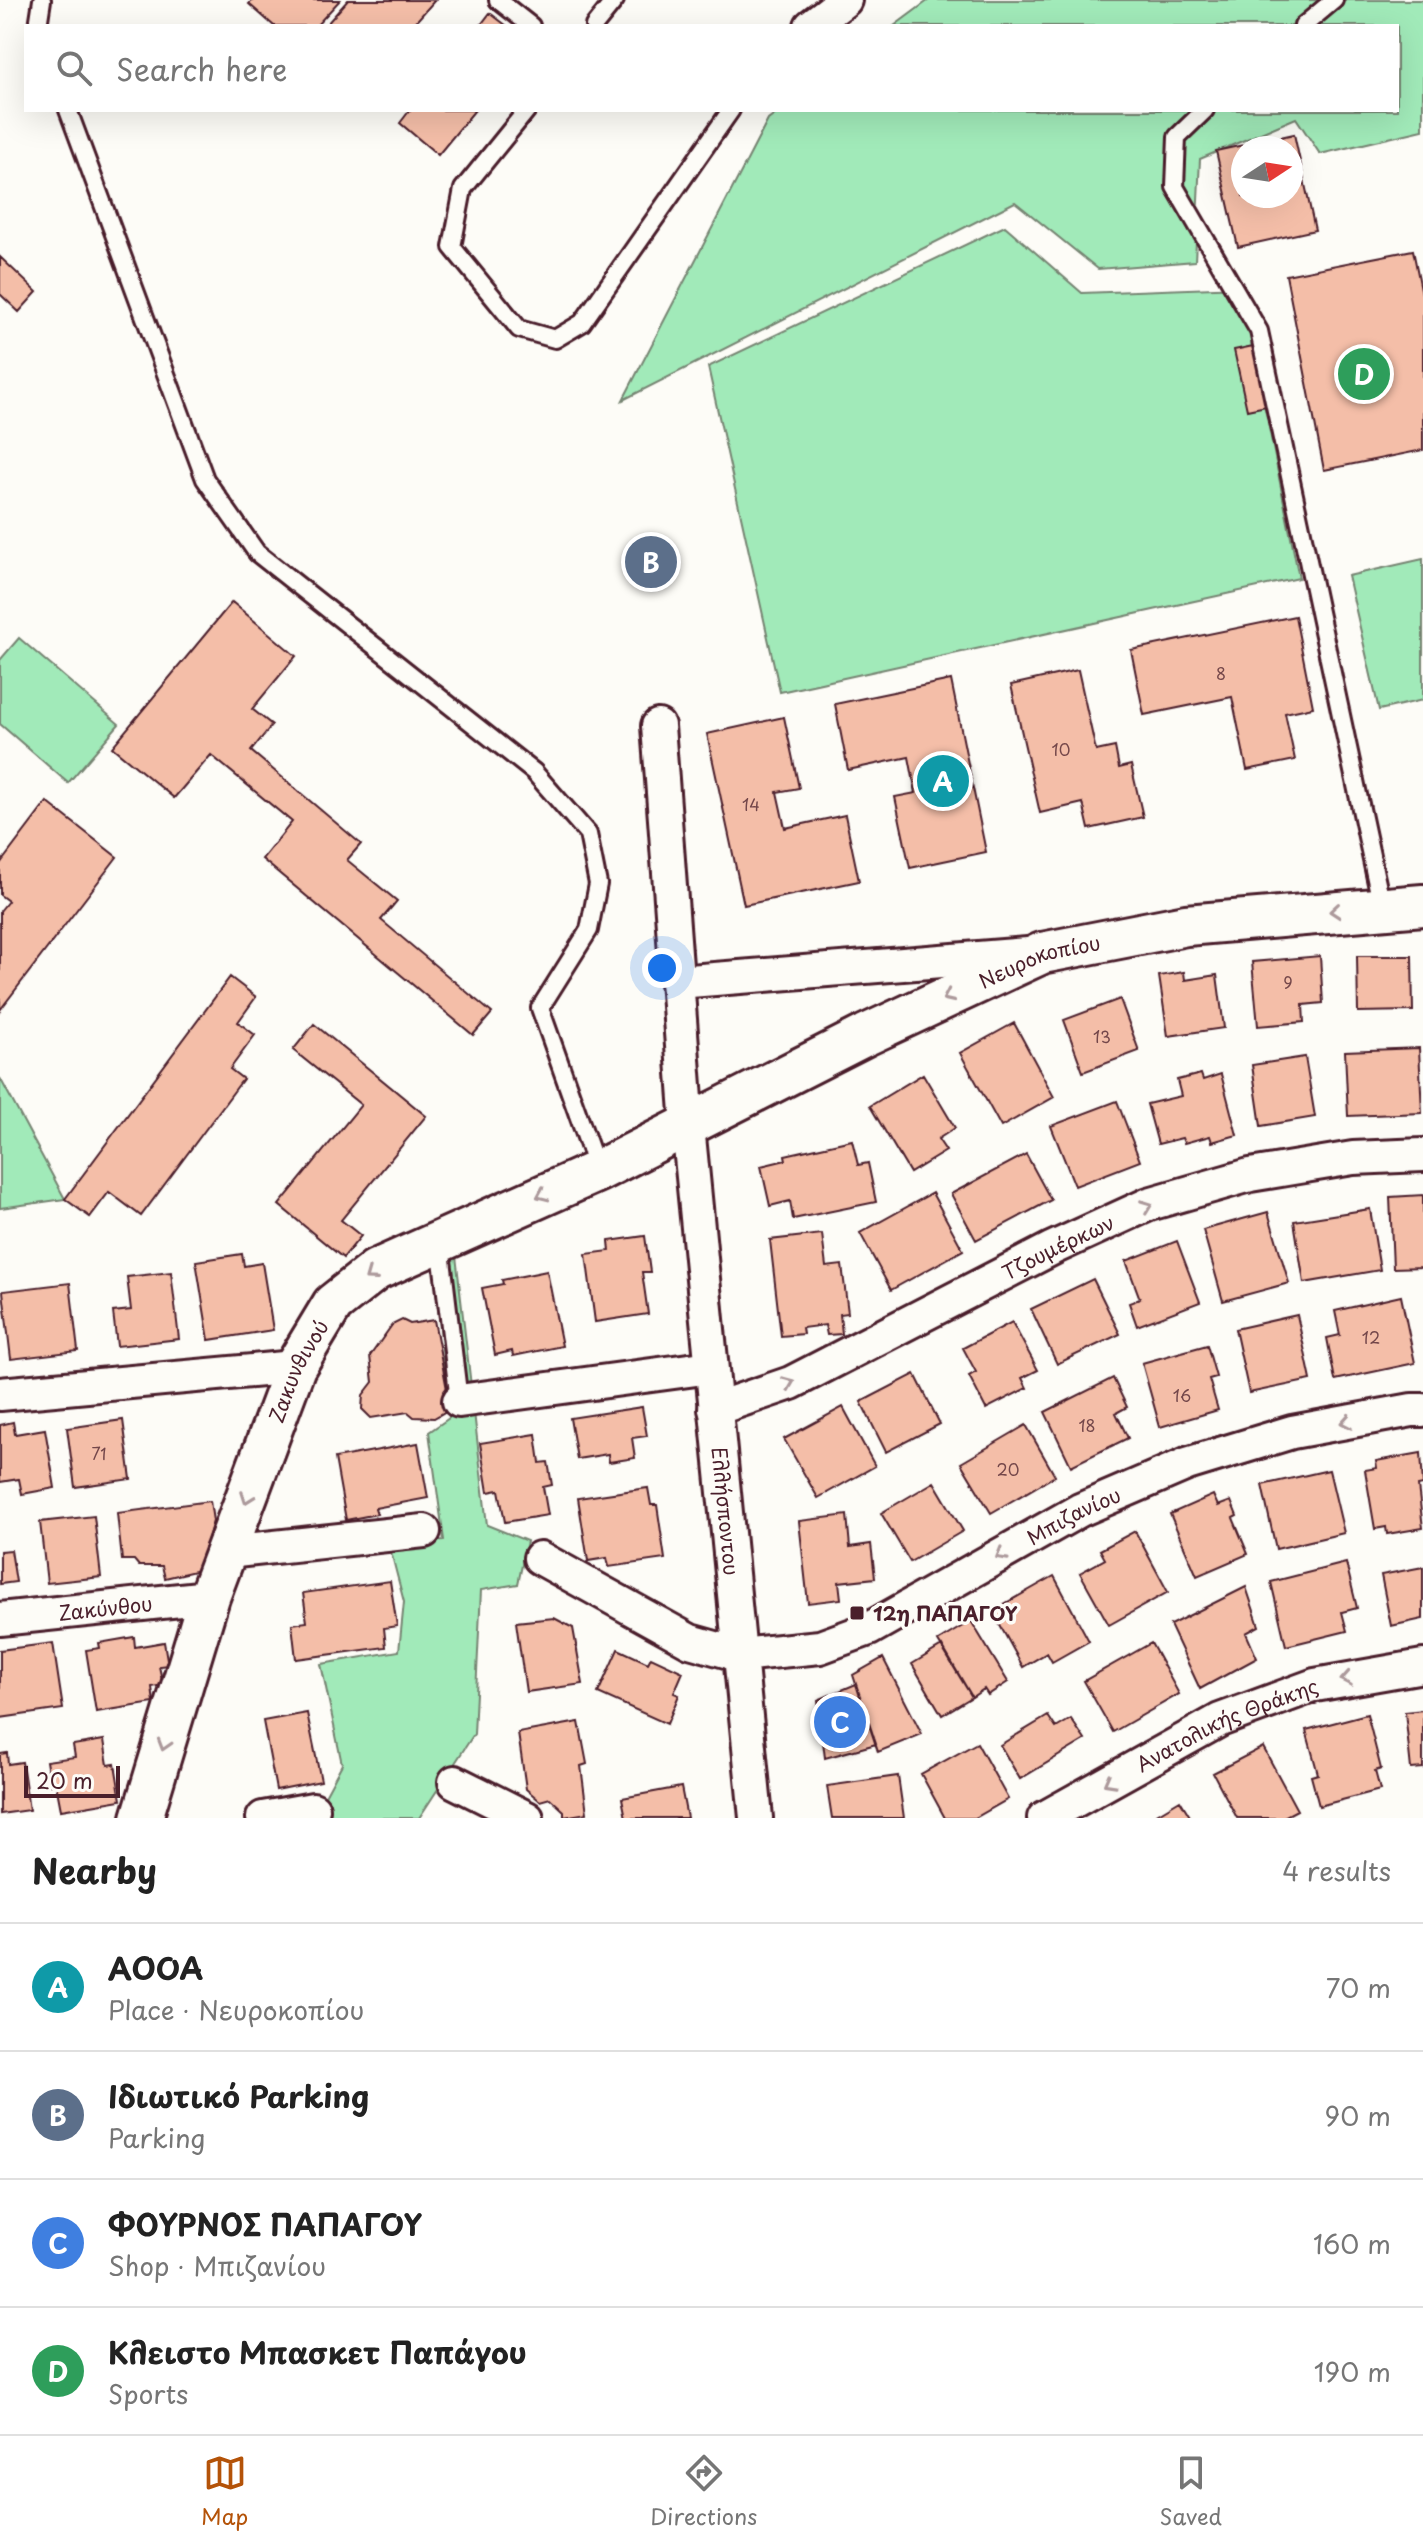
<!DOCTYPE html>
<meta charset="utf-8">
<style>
:root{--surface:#fff;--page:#f6f6f6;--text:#222;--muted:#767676;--line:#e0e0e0;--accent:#b45309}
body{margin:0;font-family:"Playpen Sans",sans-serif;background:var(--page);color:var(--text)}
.compass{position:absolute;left:1231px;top:136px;width:72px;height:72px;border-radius:50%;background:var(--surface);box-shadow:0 8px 32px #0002;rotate:78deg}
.scale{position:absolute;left:24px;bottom:20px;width:96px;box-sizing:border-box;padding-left:8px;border:4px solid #4a1f2b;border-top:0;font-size:22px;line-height:28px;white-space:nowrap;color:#4a1f2b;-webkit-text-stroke:6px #fdfcf7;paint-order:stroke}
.you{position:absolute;left:662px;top:968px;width:28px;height:28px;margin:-20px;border:6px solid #fff;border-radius:50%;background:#1a73e8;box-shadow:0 0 0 12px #1a73e833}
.badge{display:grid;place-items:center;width:52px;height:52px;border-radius:50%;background:var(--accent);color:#fff;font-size:26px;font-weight:700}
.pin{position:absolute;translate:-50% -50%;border:4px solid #fff;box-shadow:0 2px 8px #0006}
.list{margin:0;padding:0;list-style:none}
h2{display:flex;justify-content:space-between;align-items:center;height:104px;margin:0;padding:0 32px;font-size:34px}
h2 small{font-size:26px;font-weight:400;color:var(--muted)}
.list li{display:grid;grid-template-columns:52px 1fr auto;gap:24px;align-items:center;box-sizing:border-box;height:128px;padding:0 32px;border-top:2px solid var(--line)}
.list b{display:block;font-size:30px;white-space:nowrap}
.list p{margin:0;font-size:26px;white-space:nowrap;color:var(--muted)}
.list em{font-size:26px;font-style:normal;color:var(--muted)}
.icon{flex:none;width:44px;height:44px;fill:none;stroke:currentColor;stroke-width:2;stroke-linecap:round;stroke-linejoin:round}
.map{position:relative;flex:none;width:1423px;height:1818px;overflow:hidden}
.search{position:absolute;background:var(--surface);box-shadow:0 8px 32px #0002;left:24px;right:24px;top:24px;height:88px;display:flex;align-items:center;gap:20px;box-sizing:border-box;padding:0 28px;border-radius:0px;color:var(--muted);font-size:30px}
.sheet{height:616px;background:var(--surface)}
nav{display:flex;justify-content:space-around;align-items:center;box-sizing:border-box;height:112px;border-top:2px solid var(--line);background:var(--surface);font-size:22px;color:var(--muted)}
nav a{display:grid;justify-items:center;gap:4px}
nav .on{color:var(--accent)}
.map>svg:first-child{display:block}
.green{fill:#a1eab9;stroke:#768472;stroke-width:2}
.building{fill:#f4bea8;stroke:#4a1f2b;stroke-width:2;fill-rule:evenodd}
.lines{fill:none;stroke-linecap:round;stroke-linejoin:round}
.service-casing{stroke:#4a1f2b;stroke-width:22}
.minor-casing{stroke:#4a1f2b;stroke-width:38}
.tertiary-casing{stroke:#4a1f2b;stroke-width:46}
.service{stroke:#fdfcf7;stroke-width:16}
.minor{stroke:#fdfcf7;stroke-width:32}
.tertiary{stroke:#fdfcf7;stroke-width:40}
.oneway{stroke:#ac999b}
.poi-dot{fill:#4a1f2b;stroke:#fdfcf7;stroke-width:3}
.labels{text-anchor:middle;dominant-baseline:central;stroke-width:7;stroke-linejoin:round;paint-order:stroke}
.number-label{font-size:16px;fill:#74474a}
.street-label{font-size:20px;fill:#4a1f2b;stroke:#fdfcf7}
.poi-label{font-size:20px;font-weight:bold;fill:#4a1f2b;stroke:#fdfcf7;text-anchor:start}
</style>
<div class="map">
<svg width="1423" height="1818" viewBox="0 0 1423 1818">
<rect width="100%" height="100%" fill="#fdfcf7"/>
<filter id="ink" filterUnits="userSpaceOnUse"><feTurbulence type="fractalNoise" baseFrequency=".0125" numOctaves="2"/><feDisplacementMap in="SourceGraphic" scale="16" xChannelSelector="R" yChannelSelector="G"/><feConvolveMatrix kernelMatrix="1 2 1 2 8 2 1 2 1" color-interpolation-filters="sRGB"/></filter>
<g filter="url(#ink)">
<path class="green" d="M929,0H1423V130L1320,154L1296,118L1200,159L1195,261L1098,269L1015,202L623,400L768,120L781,110H1397V26H894Z
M1005,226L1082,293L1241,287L1299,578L780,692L708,367Z
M1423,559V700L1379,710L1348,576Z
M19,638L119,724L68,783L0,724V660Z
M0,1078L65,1199L0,1208Z
M455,1247L487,1525L527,1541L518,1584L481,1590L474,1734L419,1818H313L342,1764L321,1664L399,1651L404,1602L390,1548L444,1540L429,1432L449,1418L433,1258Z"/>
<path class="building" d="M253,0H340L316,26H274L249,4Z
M348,0H435L412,26H325Z
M490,13L507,26H480Z
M410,110H475L438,155L400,123Z
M1294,134L1315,230L1238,247L1216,151ZM1243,148H1291V196H1243Z
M1413,250L1423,299V450L1324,470L1286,275Z
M0,257L37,292L19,312L0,294Z
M1258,345L1271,405L1247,410L1234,350Z
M232,602L296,656L252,709L272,725L251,751L361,844L347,860L397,901L381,920L492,1013L473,1035L262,859L292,822L211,755L174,798L112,747Z
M1295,616L1313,707L1285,713L1295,760L1247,770L1232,697L1144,715L1131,650Z
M1078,670L1096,751L1115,747L1119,768L1131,765L1143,817L1089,829L1083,803L1040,813L1011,685Z
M951,680L986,852L910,868L895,797L916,793L909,757L848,770L835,704Z
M784,717L799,788L777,792L785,828L845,815L859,881L744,905L707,734Z
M47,802L117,857L0,1010V911L8,901L0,895V864Z
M1320,956L1323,1003L1303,1005L1304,1022L1258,1026L1252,962Z
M1357,956H1412L1413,1011L1358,1012Z
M1184,972L1185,980L1217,975L1224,1028L1168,1036L1159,976Z
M230,977L256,997L238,1022L255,1035L230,1069L243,1079L141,1216L109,1192L90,1217L65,1199Z
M1120,999L1139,1051L1083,1072L1064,1020Z
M1014,1023L1054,1097L1001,1127L960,1053Z
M314,1024L426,1116L341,1220L361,1236L343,1258L279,1205L361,1105L293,1050Z
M1419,1048L1422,1113L1348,1116L1345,1051Z
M1305,1057L1315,1117L1261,1126L1252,1065Z
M923,1074L955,1128L938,1139L946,1151L910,1173L870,1106Z
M1201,1074L1203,1080L1221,1074L1237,1135L1212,1142L1210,1136L1184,1143L1182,1138L1158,1144L1147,1104L1181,1096L1177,1080Z
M1117,1101L1140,1161L1075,1186L1051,1126Z
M852,1140L858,1165L868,1163L876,1202L793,1219L790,1201L770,1206L761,1166L786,1160L785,1155Z
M1026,1154L1051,1200L976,1240L951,1194Z
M932,1193L963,1250L891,1290L860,1233Z
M1423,1195V1267L1393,1268L1390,1197Z
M1370,1209L1380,1270L1304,1283L1294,1221Z
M1268,1212L1289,1283L1223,1301L1203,1230Z
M822,1234L826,1267L842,1265L848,1313L840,1314L842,1334L827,1335L825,1325L802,1328L803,1334L781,1336L770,1240Z
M645,1236L650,1272H642L648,1314L595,1322L586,1254L610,1251L609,1241Z
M1177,1241L1200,1302L1137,1326L1129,1303L1140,1299L1126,1261Z
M242,1254L244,1266L262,1263L273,1330L209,1340L196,1261Z
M547,1271L562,1346L513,1356L512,1351L495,1355L482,1288L503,1284L502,1280Z
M171,1272L179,1339L117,1346L113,1312L131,1310L127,1277Z
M1093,1279L1120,1334L1057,1364L1031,1309Z
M70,1283L78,1351L11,1359L3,1291Z
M1401,1296L1415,1363L1335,1380L1327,1338L1340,1335L1335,1311Z
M1297,1315L1311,1380L1249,1393L1235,1329Z
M402,1320L410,1324L434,1320L449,1400L446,1411L434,1418L414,1417L408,1412L371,1418L362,1409L363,1395L373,1382L370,1356L392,1325Z
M1012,1322L1038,1370L1022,1378L1027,1388L986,1409L969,1376L976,1372L963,1348Z
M1207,1345L1216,1377L1209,1379L1218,1410L1160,1427L1142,1363Z
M915,1374L940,1424L886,1452L861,1402Z
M1113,1378L1127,1407L1116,1413L1128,1438L1071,1466L1045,1412Z
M642,1407L647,1436L632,1438L635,1458L609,1462L608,1454L577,1459L570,1418Z
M843,1407L875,1466L818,1498L784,1439Z
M123,1420L131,1479L75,1487L67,1428Z
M13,1422L15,1434L45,1429L55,1488L22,1494L19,1479L0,1482V1425Z
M1026,1425L1055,1476L991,1513L961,1463Z
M536,1434L540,1463L548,1462L552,1485L543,1487L548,1515L505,1522L499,1490L488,1492L480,1443Z
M418,1443L428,1498L375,1508L377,1514L346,1520L335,1458Z
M1421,1453L1423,1485L1418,1486L1423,1528L1387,1534L1386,1527L1375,1529L1365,1470L1377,1468L1376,1461Z
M1329,1470L1344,1533L1276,1549L1262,1485Z
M934,1482L963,1531L910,1562L881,1513Z
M648,1488L651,1505H657L665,1559L609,1567L607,1558L588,1561L578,1498Z
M1213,1495L1218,1506L1231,1501L1237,1516L1233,1518L1248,1554L1197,1576L1170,1514Z
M210,1501L213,1521L199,1570L165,1578L162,1566H139L134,1560H122L117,1513Z
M847,1515L850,1547L871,1544L875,1578L839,1582L841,1599L808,1603L799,1521Z
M94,1516L101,1577L47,1583L40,1522Z
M1135,1531L1168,1592L1109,1625L1080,1573L1105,1559L1100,1550Z
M11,1550L16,1582L0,1584V1551Z
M1346,1563L1357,1608L1342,1612L1347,1631L1286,1646L1271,1582Z
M1423,1567V1619L1391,1626L1381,1575Z
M1054,1576L1089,1641L1052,1662L1047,1653L1023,1667L992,1611Z
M390,1581L397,1626L384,1628L386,1647L296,1659L292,1624L307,1622L303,1593Z
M1246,1587L1259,1626L1246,1633L1257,1658L1200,1689L1170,1625Z
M554,1618L573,1628L583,1684L526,1692L516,1622Z
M971,1621L1008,1682L988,1695L984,1689L972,1697L938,1641Z
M134,1637L135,1647L164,1642L168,1665L159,1666L163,1685L152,1687L154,1703L96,1712L86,1650L100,1648L99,1643Z
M53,1643L63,1709L0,1718V1650Z
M1151,1643L1179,1694L1113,1732L1084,1681Z
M942,1646L972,1697L942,1715L912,1664Z
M618,1649L648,1663L651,1657L683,1672L674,1693L679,1695L667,1724L598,1693Z
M883,1658L922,1734L878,1752L853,1675Z
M856,1684L876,1744L825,1758L818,1700Z
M1423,1710V1768L1411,1769L1405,1712Z
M307,1713L321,1781L276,1790L263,1721Z
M1367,1714L1381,1769L1375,1771L1380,1790L1319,1806L1311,1776L1318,1774L1306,1730Z
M1048,1716L1056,1728L1071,1719L1085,1740L1020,1779L1000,1745Z
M579,1722L587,1764L581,1766L587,1813L564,1817V1811L550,1798L540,1801L526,1789L518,1733Z
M104,1740L108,1765L115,1764L121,1800L61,1810L56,1784L50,1785L46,1761L75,1757L73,1745Z
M977,1743L1008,1799L975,1818H945L921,1774Z
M1263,1747L1297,1810L1282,1818H1237L1213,1773Z
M7,1753L8,1764L22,1762L29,1810L0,1814V1754Z
M898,1776L904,1818H832L827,1786Z
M681,1787L687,1818H626L622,1798Z
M1180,1800L1191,1818H1150Z"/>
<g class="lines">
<defs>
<path id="service" d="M498,0L531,26
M38,26L42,0
M594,26L615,0
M1303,26L1334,0
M68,110L205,479L257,553L534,772L588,834L598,884L589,930L540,1008L598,1171
M527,110L463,189L452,247L519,329L555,339L582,323L731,110
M1205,110L1177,137L1175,187L1259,331L1382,907
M440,1243L459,1401"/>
<g id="minor">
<path d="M811,26L845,0"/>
<path id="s1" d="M658,726L688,1126L756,1818"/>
<path d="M677,982L1028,954"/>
<path d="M0,1394L295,1367"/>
<path d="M459,1401L711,1367"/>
<path id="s2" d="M715,1409L791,1383L1053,1248L1149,1204L1250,1175L1353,1158L1423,1155"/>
<path d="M227,1552L424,1531"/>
<path id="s3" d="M540,1558L690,1641L740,1655L820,1647L869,1629L1080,1510L1187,1464L1292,1432L1412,1410H1423"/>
<path id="s4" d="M0,1619L209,1597"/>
<path d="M455,1782L527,1818"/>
<path d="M263,1818L313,1809"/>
<path id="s5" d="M1044,1818L1220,1720L1315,1685L1423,1666"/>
</g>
<g id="tertiary">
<path id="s6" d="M142,1818L209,1597L295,1367L333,1304L376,1270L598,1171L866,1035L1042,953L1186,925L1423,905"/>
</g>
</defs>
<use href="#service" class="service-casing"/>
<use href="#minor" class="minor-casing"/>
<use href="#tertiary" class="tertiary-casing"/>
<use href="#service" class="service"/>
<use href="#minor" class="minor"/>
<use href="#tertiary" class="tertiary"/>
</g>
<defs><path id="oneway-chevron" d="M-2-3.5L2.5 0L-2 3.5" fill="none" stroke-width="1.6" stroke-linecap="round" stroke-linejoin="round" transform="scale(2)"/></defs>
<g class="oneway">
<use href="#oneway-chevron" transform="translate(1335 911) rotate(175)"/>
<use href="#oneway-chevron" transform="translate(948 997) rotate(155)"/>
<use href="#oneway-chevron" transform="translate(542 1195) rotate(156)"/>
<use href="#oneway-chevron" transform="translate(1147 1206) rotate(-21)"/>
<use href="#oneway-chevron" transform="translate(370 1276) rotate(144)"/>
<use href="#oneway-chevron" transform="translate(789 1383) rotate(-22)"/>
<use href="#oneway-chevron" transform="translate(1346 1422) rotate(170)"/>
<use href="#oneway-chevron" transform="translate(247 1498) rotate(110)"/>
<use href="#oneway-chevron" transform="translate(1001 1555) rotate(150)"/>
<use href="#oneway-chevron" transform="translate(1346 1679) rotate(170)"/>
<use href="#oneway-chevron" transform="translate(164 1745) rotate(107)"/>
<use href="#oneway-chevron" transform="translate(1109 1782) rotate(151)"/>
</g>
</g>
<rect class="poi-dot" x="849" y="1605" width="16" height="16" rx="4"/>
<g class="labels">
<g class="number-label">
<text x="1221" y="673">8</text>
<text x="1061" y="749">10</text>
<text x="751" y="804">14</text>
<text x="1288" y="982">9</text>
<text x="1102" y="1036">13</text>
<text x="1371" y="1337">12</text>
<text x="1182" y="1395">16</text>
<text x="1087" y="1425">18</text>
<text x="99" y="1453">71</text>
<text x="1008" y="1469">20</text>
</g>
<g class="street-label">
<text stroke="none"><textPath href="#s6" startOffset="1338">Νευροκοπίου</textPath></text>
<text stroke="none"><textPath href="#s2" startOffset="380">Τζουμέρκων</textPath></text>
<text stroke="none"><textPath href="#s6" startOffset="474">Ζακυνθινού</textPath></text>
<text stroke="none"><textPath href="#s1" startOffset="788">Ελλήσποντου</textPath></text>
<text stroke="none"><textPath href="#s3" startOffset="590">Μπιζανίου</textPath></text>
<text stroke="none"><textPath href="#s4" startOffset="106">Ζακύνθου</textPath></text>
<text stroke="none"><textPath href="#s5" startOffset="206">Ανατολικής Θράκης</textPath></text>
</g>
<g class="poi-label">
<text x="873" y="1613">12η ΠΑΠΑΓΟΥ</text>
</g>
</g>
</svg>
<svg class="compass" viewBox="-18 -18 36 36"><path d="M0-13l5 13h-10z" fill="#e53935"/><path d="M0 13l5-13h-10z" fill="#767676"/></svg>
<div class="scale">20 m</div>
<div class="you"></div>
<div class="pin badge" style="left:943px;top:781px;background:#0f9aa8">A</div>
<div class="pin badge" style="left:651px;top:562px;background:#5c6f8a">B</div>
<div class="pin badge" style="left:840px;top:1722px;background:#3f7fe0">C</div>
<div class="pin badge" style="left:1364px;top:374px;background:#2e9e5b">D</div>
<div class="search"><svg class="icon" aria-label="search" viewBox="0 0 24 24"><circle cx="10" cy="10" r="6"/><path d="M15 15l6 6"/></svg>Search here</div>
</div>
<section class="sheet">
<h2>Nearby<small>4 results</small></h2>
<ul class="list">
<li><span class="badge" style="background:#0f9aa8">A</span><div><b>AOOA</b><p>Place · Νευροκοπίου</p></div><em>70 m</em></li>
<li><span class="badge" style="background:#5c6f8a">B</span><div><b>Ιδιωτικό Parking</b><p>Parking</p></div><em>90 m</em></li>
<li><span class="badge" style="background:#3f7fe0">C</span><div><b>ΦΟΥΡΝΟΣ ΠΑΠΑΓΟΥ</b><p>Shop · Μπιζανίου</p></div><em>160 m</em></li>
<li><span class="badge" style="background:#2e9e5b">D</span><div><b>Κλειστο Μπασκετ Παπάγου</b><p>Sports</p></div><em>190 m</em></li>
</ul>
</section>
<nav>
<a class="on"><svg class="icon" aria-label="map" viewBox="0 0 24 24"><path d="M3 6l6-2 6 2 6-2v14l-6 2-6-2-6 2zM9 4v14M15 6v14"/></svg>Map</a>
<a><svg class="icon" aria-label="directions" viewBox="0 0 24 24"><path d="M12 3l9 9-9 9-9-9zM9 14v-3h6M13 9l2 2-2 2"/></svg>Directions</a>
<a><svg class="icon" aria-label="saved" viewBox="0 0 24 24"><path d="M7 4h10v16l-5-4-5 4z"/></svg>Saved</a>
</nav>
